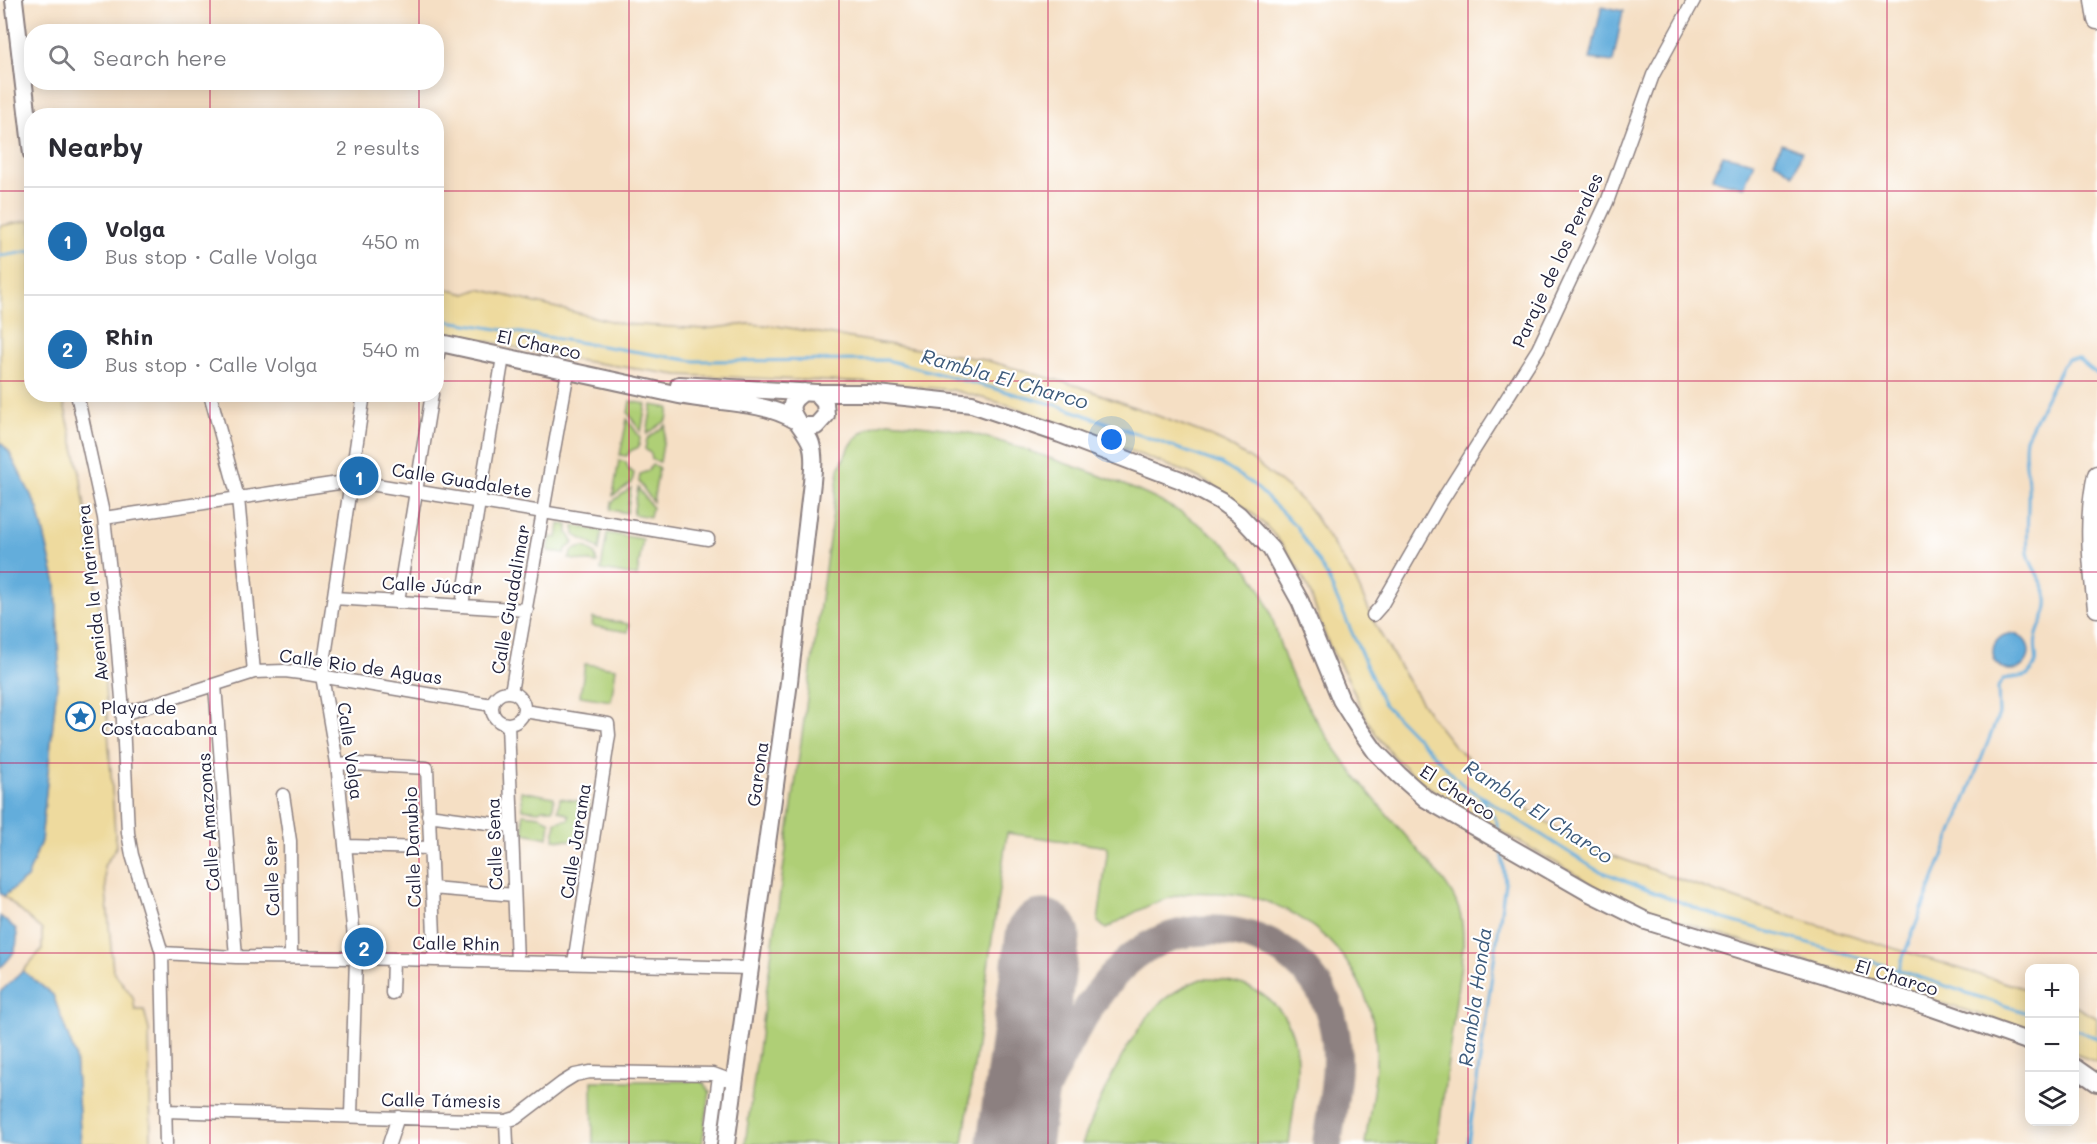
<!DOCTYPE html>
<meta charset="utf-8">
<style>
:root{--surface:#fff;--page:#f2f2f3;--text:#2b2b33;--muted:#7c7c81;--line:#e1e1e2;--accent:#1f6fb2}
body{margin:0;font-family:Mali,sans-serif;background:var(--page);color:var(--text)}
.controls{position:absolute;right:18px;bottom:18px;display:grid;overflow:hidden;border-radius:12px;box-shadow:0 3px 15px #0003}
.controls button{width:54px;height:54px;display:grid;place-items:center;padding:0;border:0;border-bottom:2px solid var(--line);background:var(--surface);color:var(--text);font:30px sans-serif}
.you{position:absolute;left:1112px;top:440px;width:21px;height:21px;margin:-15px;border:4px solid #fff;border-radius:50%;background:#1a73e8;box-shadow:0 0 0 9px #1a73e833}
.badge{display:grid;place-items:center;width:39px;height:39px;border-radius:50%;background:var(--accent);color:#fff;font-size:20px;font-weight:700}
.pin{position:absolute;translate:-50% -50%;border:3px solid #fff;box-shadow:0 2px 6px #0006}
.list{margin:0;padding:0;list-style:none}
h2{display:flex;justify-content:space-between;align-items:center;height:78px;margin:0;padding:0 24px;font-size:26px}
h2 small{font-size:20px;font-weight:400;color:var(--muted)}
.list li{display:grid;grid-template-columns:39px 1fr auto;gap:18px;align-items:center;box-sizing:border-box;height:108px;padding:0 24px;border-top:2px solid var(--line)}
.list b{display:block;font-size:22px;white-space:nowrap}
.list p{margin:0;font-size:20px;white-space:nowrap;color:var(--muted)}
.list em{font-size:20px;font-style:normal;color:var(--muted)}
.icon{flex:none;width:33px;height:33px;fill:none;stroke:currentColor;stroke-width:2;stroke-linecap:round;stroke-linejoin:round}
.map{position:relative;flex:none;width:2097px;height:1144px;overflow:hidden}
.search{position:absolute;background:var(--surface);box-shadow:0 3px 15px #0003;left:24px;top:24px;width:420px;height:66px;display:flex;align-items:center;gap:15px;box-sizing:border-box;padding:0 21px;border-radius:24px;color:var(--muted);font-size:22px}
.panel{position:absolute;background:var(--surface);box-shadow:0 3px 15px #0003;left:24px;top:108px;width:420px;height:294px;border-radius:24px}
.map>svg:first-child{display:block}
.green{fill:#afcf76;stroke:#687858;stroke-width:1.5}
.sand{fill:#eeda9e;stroke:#887e6c;stroke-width:1.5}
.water{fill:#63addb;stroke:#42688b;stroke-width:1.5}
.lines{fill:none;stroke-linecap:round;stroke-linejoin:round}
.stream{stroke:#63addb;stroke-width:3}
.taxiway{stroke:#8c8080;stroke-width:30}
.runway{stroke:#8c8080;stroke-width:75}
.minor-casing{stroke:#8c8080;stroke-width:15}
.secondary-casing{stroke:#8c8080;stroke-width:20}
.primary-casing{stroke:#8c8080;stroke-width:21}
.minor{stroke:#fff;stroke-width:12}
.secondary{stroke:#fff;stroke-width:16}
.primary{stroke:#fff;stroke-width:18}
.grid{fill:none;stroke:#c2185b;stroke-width:1.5;stroke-opacity:0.55}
.labels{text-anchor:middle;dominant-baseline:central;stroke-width:4.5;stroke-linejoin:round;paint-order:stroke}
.street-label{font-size:18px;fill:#22223b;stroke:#fff}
.poi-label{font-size:18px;fill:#22223b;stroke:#fff;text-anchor:start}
.water-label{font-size:20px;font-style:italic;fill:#3c5a7b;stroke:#fff}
</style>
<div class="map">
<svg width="2097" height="1144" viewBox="0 0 2097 1144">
<rect width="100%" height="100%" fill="#fff"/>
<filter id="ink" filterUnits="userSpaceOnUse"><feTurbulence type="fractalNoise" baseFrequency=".0167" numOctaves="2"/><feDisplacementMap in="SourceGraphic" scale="12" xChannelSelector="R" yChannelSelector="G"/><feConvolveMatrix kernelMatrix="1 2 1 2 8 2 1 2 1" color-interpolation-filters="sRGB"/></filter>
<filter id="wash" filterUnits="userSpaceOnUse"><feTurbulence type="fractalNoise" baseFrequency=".008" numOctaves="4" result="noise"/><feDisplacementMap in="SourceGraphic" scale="24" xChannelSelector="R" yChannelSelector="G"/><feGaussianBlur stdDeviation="1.35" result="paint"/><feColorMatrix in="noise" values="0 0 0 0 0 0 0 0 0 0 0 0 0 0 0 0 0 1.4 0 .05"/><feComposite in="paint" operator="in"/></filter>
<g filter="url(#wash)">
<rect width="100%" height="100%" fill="#f5dfc4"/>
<path class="green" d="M630,401L646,404L641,432L628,413Z
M652,405L669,408L667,420L647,434Z
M627,419L640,437L639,447L630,451L627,456L620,455Z
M888,422C912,424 936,426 960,431C993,438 1024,449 1055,460C1126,484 1207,512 1252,575C1271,602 1275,634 1287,664C1299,696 1326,737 1347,765C1370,796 1397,825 1422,855C1435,871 1452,888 1458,907C1463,920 1463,934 1463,947L1437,1144H1365C1370,1105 1382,1061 1373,1022C1357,948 1292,894 1217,893C1208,893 1198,892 1189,893C1159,898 1132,913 1106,929L1098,922L1108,847L1007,833L963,1144H745L839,469C851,442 857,428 888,422Z
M666,425L660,462L652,460L651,454L645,449L647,439Z
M619,460L626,462L629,470L634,473L632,483L613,496Z
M652,465L659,467L653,502L639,482L640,474L648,471Z
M631,488L627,513L611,510L612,502Z
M638,488L652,507L650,517L633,514Z
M559,524L568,525V533L574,543L566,549L565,553L548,551L551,537L557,538Z
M574,526L602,531L599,551C593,542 584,541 575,535Z
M607,533L643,539L637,576L601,570Z
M583,547L587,548L595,554L597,563L569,559L573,550Z
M593,618L629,624L628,632L592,626Z
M585,664L616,668L611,701L580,696Z
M521,791L554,797L553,809H542L539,811L523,809Z
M560,798L590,803L588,813L582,812L580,826L585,828L583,842L554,839L556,822L569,819V815L558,810Z
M523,814L540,816L550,822L548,838L524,833Z
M1201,979C1256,978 1297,1007 1297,1066C1297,1091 1292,1119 1289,1144H1082C1098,1103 1129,1032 1161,1002C1173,992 1186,985 1201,979Z
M592,1081H700L704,1083L710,1092L702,1144H593Z"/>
<path class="sand" d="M26,221H31L32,394L62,395L80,473L100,612L116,848L104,866L113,971L133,997L135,1010H144L149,1030L151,1144H81L75,1055L53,995L23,971L42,949V930L4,896L27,878L41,841L59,664L56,584L38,509L9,452L0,442V226Z
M437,287L466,294L479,289L623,324L704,329L749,324L777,326L985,360L1078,386L1203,433L1225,443L1255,462L1291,491L1310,509L1354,577L1377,628L1414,691L1430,715L1455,747L1530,812L1567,835L1605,853L1741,901L2029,990V1030L1643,910L1615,898C1577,875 1539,853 1501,831C1458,806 1415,784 1384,745C1368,726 1359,703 1349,681C1344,670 1337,660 1331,649C1321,629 1316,606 1307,585C1283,534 1241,498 1191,474L1012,406L953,390L875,383L678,375L563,358L437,330Z
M2075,1006L2097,1018V1062L2075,1054Z"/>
<path class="water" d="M1602,6L1623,11L1613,62L1590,59Z
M1781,144L1802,151L1794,174L1774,161Z
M1723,155L1754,162L1744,187L1712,179Z
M0,442L9,452L38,509L56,584L59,664L41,841L27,878L4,896L0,893Z
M1993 652a18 18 0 1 1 36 0a18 18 0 1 1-36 0Z
M0,916L16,929C20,947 13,956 0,968Z
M23,971L53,995L75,1055L81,1144H0V992Z"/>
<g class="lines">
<path class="stream" d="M0,256L32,251
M436,319L694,361L887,360L1060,406L1221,464L1254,485L1296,526L1327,576L1383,703L1462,784L1595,869L1724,919L1865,959L2030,1014
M1481,798L1496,820L1499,830
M1898,970L1999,714L1998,687L2003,679C2011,677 2024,679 2030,673C2042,662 2033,651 2036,639C2038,625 2049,613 2047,599C2046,582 2031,570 2028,553C2026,530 2029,506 2028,483C2027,468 2023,453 2026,438L2062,366L2068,359H2078L2097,374
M2074,1029L2097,1038
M1468,1144L1505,883L1502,853"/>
<path class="taxiway" d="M1024,1144C1042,1089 1085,997 1129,960C1199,900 1316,935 1334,1027C1342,1065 1332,1106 1327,1144"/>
<path class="runway" d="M1014,1144L1043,937"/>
</g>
</g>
<g filter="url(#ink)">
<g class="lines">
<defs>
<path id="minor" d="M436,366L440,343
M77,394L104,518L115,615L122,699L128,833L132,855L162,953L166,1144
M210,394L238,498L254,672
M104,518L352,481L708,539
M334,598L527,610
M398,601L432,394
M462,605L503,357
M1373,615L1381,606L1441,502L1538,349L1607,202L1653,75L1694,0
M215,685L236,957
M492 708a16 16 0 1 1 32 0a16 16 0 1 1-32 0Z
M511,692L568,371
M524,711L608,724L609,735L574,963
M123,714L254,672L285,671L308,674L492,705
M508,724L517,962
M337,763L427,768L435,960
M283,795L290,841L291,957
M428,815L511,826
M345,846L430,848
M432,888L514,895
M162,953L236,957L356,958L750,968
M392,993L393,960
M165,1111L506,1121L516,1118L562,1083L575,1075L590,1072L713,1074L735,1082
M351,1115L356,958L337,763L322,676L364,394
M506,1121L507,1144
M389,1144L398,1117
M710,1144L719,1076"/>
<path id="secondary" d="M14,0L32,154
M436,342C517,359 598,377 679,395C717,403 761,400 795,420
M679,385L816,393L825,403L826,415L816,426H801
M816,393H867L972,404L1060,434L1181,480L1220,501L1239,515L1271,549L1300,601L1341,700L1358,727L1375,751L1399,775L1426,799L1588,892L1646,921L1927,1006L2030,1042
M2074,1067L2097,1083
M726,1144L789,682L812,482C813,469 815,456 811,444C805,424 775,409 804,392"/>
<path id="primary" d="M2094,0L2097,20
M2097,475C2087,519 2092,563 2097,608"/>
</defs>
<use href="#minor" class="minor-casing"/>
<use href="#secondary" class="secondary-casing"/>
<use href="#primary" class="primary-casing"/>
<use href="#minor" class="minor"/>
<use href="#secondary" class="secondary"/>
<use href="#primary" class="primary"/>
</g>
</g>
<path class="grid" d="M210,0V32M419,0V32M629,0V1144M839,0V1144M1048,0V1144M1258,0V1144M1468,0V1144M1678,0V1144M1887,0V1144M210,82V116M419,82V116M0,191H32M436,191H2097M0,381H32M436,381H2097M210,394V1144M419,394V1144M0,572H2097M0,763H2097M0,953H2097"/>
<defs>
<symbol id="sight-ring" viewBox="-11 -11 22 22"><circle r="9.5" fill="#fff" stroke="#1f6fb2" stroke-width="1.5"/><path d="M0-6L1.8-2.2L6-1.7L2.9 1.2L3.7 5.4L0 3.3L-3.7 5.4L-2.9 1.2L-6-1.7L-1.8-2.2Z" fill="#1f6fb2"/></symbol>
</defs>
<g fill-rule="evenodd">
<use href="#sight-ring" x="64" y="700" width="33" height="33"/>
</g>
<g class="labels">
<g class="street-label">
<text transform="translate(1557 260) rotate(-65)">Paraje de los Perales</text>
<text transform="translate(539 344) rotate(12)">El Charco</text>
<text transform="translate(462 480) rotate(9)">Calle Guadalete</text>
<text transform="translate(432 585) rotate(3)">Calle Júcar</text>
<text transform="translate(92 593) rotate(-96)">Avenida la Marinera</text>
<text transform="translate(510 599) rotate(-80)">Calle Guadalimar</text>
<text transform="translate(361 666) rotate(8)">Calle Rio de Aguas</text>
<text transform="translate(351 751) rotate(82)">Calle Volga</text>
<text transform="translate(757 774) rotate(-82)">Garona</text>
<text transform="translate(1458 792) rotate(33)">El Charco</text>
<text transform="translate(208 822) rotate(-94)">Calle Amazonas</text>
<text transform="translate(575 841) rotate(-81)">Calle Jarama</text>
<text transform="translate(494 844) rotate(-92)">Calle Sena</text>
<text transform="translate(412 847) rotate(-92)">Calle Danubio</text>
<text transform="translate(271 876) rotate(-92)">Calle Ser</text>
<text transform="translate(456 943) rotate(1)">Calle Rhin</text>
<text transform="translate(1897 977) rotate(17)">El Charco</text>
<text transform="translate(441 1100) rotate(1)">Calle Támesis</text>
</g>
<g class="poi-label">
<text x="101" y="707">Playa de<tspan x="101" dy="21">Costacabana</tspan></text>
</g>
<g class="water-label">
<text transform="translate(1005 378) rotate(16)">Rambla El Charco</text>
<text transform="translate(1539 811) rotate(33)">Rambla El Charco</text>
<text transform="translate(1474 997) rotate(-82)">Rambla Honda</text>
</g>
</g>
</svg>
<div class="controls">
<button>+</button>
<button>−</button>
<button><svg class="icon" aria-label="layers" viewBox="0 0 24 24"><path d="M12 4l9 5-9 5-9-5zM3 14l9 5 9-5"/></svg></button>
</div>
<div class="you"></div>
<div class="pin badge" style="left:359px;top:476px">1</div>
<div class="pin badge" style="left:364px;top:947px">2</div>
<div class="search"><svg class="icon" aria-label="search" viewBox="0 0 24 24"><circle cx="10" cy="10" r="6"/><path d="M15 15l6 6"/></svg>Search here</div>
<section class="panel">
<h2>Nearby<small>2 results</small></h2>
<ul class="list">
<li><span class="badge">1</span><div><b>Volga</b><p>Bus stop · Calle Volga</p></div><em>450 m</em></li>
<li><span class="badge">2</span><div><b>Rhin</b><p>Bus stop · Calle Volga</p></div><em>540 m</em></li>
</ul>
</section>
</div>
